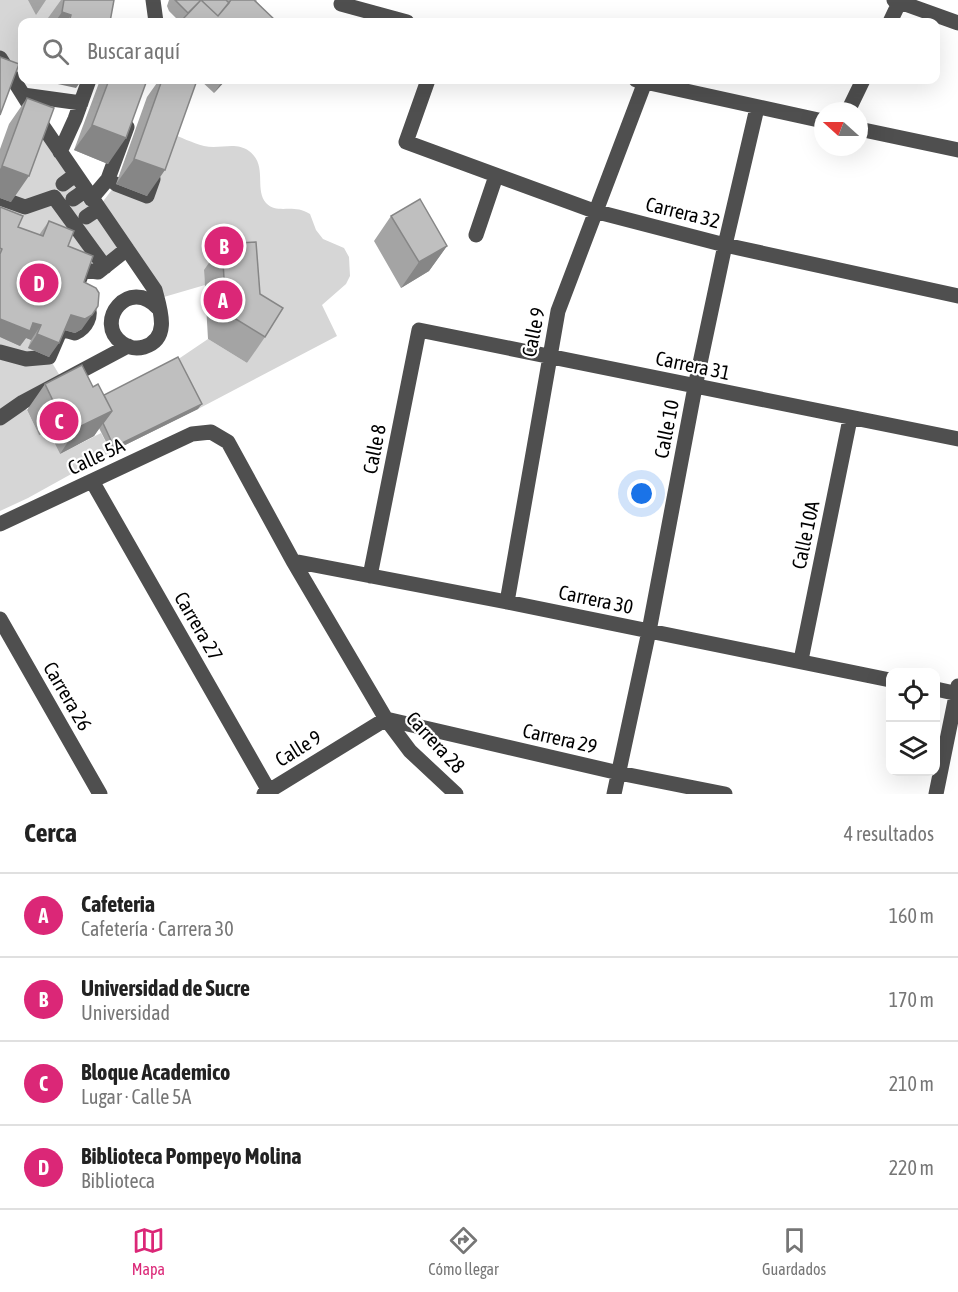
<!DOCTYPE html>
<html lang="es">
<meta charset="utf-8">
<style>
:root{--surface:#fff;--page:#f2f2f2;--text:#222;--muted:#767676;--line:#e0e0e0;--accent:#db2777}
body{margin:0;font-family:"Asap Condensed",sans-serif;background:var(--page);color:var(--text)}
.controls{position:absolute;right:18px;bottom:18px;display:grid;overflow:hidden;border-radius:12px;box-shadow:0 6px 24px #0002}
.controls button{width:54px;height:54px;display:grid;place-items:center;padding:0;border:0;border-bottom:2px solid var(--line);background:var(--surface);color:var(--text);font:30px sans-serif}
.compass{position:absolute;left:814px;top:102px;width:54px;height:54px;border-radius:50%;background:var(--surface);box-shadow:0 6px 24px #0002;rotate:291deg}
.you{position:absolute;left:642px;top:494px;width:21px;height:21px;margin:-15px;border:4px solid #fff;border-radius:50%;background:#1a73e8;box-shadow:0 0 0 9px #1a73e833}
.badge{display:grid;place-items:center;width:39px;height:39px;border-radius:50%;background:var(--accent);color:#fff;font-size:20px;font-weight:700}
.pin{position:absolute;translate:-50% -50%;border:3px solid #fff;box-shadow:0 2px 6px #0006}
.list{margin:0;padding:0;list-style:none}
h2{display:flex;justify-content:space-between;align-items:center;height:78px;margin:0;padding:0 24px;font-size:26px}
h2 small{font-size:20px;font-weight:400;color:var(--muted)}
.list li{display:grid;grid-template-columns:39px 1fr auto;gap:18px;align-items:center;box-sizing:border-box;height:84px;padding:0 24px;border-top:2px solid var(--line)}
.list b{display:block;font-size:22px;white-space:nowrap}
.list p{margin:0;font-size:20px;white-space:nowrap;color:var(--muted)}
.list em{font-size:20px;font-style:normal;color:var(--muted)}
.icon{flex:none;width:33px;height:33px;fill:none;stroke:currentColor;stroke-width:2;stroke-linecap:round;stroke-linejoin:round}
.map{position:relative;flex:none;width:958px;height:794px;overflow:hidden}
.search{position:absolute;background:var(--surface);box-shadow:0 6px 24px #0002;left:18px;right:18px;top:18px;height:66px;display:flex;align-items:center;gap:15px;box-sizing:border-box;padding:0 21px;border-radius:12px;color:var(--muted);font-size:22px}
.sheet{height:414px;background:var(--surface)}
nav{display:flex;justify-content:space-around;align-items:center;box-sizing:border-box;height:84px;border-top:2px solid var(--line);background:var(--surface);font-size:16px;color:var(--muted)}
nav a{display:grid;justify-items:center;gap:3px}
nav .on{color:var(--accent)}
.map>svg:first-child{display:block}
.green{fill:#d6d6d6}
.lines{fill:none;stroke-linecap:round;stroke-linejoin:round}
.minor{stroke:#4f4f4f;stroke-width:15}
.wall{fill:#a4a4a4}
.shaded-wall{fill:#868686}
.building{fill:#bfbfbf;stroke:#868686;stroke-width:1.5}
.labels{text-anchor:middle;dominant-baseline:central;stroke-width:4.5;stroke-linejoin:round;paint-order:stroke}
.street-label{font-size:20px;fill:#000;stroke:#fff}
</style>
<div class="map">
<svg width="958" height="794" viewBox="0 0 958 794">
<rect width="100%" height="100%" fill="#fff"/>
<path class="green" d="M0,0H62L47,22H22V80H44V81H14L0,58Z
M40,123L98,208L117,183L169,133C181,137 192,143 204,146C219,150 235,141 249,151C268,165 254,189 266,203C278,215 292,203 310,214L316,230L323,239L344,248L349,257L350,276L346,284L322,305L337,336L198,409L174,362L208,339L247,363L265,334L204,270L205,285L157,299L127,249L98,272L0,225V198Z
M0,337L20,345L24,337C43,344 53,364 63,381L23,402L39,435L48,430L60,454L101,433L111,452L28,498L0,511Z"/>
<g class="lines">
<path class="minor" d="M153,0L156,22
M894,0L958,23
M341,4L407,22
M890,22L899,3
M0,58L40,122L155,290C160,309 171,339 144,347C137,349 129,348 122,343C93,322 129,276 158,308
M428,80L406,142L594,211L725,245L958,296
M636,80L823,121
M23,95L81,103
M848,111L863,80
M859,129L958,150
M60,152L75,119L89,80
M63,184L75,175
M116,184L147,196L153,179
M0,198L25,207L54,197L105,267
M73,199L86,190
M91,199L108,179L127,127
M86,217L98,209
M476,235L496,176
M78,283L83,270L98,272L127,249
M0,352L26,359L49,357L61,329L75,333C86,328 93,316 87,304
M0,418L23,402L128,346
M92,481L269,791
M0,524L192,434L211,432L228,442L293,561L386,719L410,751L456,794
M293,561L507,602L890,680
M370,576L419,330L958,439
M507,602L558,311L645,82
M0,619L100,794
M801,660L850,419
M936,689L958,694
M386,719L619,773L725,794
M264,794L386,719
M614,794L649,631L695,387L725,245L757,108
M936,794L958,686"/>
</g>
<path class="wall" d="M28,0H46L36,15Z
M61,0H114L110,22H47L48,18Z
M169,0H257L256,1L275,22H180L169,11L167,6Z
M100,80H147L108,164L74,150Z
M159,80H187L147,196L116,184L147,97Z
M200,80H226L214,93Z
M27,98L11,202L0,198V149L9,124Z
M0,207L18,227L39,235L49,221L68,246L84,282L82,329L75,333L64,330L49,357L28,348L31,340L26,338L20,346L0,337Z
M391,216L447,246L429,271L401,288L374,241Z
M222,244L260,294L265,337L247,363L208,339L204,270Z
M45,384L93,387L104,395L198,409L111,452L99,428L94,436L60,454L48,430L39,435L27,410Z"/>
<path class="shaded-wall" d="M62,12L71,15L66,22H55Z
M45,80H82L76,88L44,81Z
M223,80H226L214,93Z
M92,125L126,138L108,164L74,150Z
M134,159L165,170L147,196L116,184Z
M2,166L29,176L11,202L0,198V169Z
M447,246L429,271L401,288L419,262Z
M71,315H92L82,329L75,333L61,329Z
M0,319L33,323L41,325L31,340L26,338L20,346L0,337Z
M37,334L59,343L49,357L28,348Z
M202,404L198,409L111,452L114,447Z
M66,405L48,430L39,435L57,409Z
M112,411L94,436L60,454L77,428Z"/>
<path class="building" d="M64,0H114L110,22L102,21V22H69L71,15L62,12Z
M175,0H201L188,13Z
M201,0L218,16L231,0H254L276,21L274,22H185L182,20Z
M201,0H226L229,3L218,16Z
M0,57L19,64L0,115Z
M109,80H147L126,138L92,125Z
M162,80H187L196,83L165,170L134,159Z
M27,98L54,108L29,176L2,166Z
M420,199L447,246L419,262L391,216Z
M0,207L23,216L18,227L43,236L49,221L74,231L68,246L93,256L84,282L96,288L99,293L98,306L92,315L85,319L71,315L59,343L37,334L41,325L33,323L30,331L0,319V254L2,249L0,248Z
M256,242L260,294L283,308L265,337L226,313L222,244Z
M178,357L202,404L114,447L103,423L112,411L104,395Z
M82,365L93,387L98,384L112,411L77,428L66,405L57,409L45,384Z"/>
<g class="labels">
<g class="street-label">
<text transform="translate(683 212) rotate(14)">Carrera 32</text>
<text transform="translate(533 332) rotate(-79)">Calle 9</text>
<text transform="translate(693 365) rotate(12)">Carrera 31</text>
<text transform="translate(666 429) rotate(-79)">Calle 10</text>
<text transform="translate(374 449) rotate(-79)">Calle 8</text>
<text transform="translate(96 456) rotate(-25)">Calle 5A</text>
<text transform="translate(805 535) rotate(-78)">Calle 10A</text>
<text transform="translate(596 599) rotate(12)">Carrera 30</text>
<text transform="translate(199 626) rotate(60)">Carrera 27</text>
<text transform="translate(68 696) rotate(60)">Carrera 26</text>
<text transform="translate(560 738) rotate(13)">Carrera 29</text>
<text transform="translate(436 742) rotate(47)">Carrera 28</text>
<text transform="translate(298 748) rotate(-32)">Calle 9</text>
</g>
</g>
</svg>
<div class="controls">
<button><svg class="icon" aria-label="locate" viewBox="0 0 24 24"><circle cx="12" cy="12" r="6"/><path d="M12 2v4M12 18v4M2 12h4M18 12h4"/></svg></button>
<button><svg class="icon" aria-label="layers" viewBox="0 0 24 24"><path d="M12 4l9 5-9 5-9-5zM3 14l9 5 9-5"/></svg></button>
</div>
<svg class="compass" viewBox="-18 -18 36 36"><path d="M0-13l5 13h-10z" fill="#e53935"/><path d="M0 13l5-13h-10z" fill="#767676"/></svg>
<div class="you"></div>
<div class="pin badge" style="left:223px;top:300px">A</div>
<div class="pin badge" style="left:224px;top:246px">B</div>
<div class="pin badge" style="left:59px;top:421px">C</div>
<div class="pin badge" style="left:39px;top:283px">D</div>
<div class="search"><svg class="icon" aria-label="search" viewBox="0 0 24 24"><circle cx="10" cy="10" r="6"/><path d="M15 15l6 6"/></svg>Buscar aquí</div>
</div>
<section class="sheet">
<h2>Cerca<small>4 resultados</small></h2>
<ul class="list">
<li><span class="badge">A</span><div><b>Cafeteria</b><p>Cafetería · Carrera 30</p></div><em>160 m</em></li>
<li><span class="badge">B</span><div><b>Universidad de Sucre</b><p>Universidad</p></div><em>170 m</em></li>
<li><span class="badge">C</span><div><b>Bloque Academico</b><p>Lugar · Calle 5A</p></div><em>210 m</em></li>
<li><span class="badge">D</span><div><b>Biblioteca Pompeyo Molina</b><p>Biblioteca</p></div><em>220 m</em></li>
</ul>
</section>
<nav>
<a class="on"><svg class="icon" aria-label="map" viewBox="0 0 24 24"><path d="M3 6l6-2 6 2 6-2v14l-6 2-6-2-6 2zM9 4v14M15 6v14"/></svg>Mapa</a>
<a><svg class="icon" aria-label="directions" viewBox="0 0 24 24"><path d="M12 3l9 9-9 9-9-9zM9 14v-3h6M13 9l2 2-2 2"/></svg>Cómo llegar</a>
<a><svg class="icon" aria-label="saved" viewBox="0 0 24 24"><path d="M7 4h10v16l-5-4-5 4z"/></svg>Guardados</a>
</nav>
